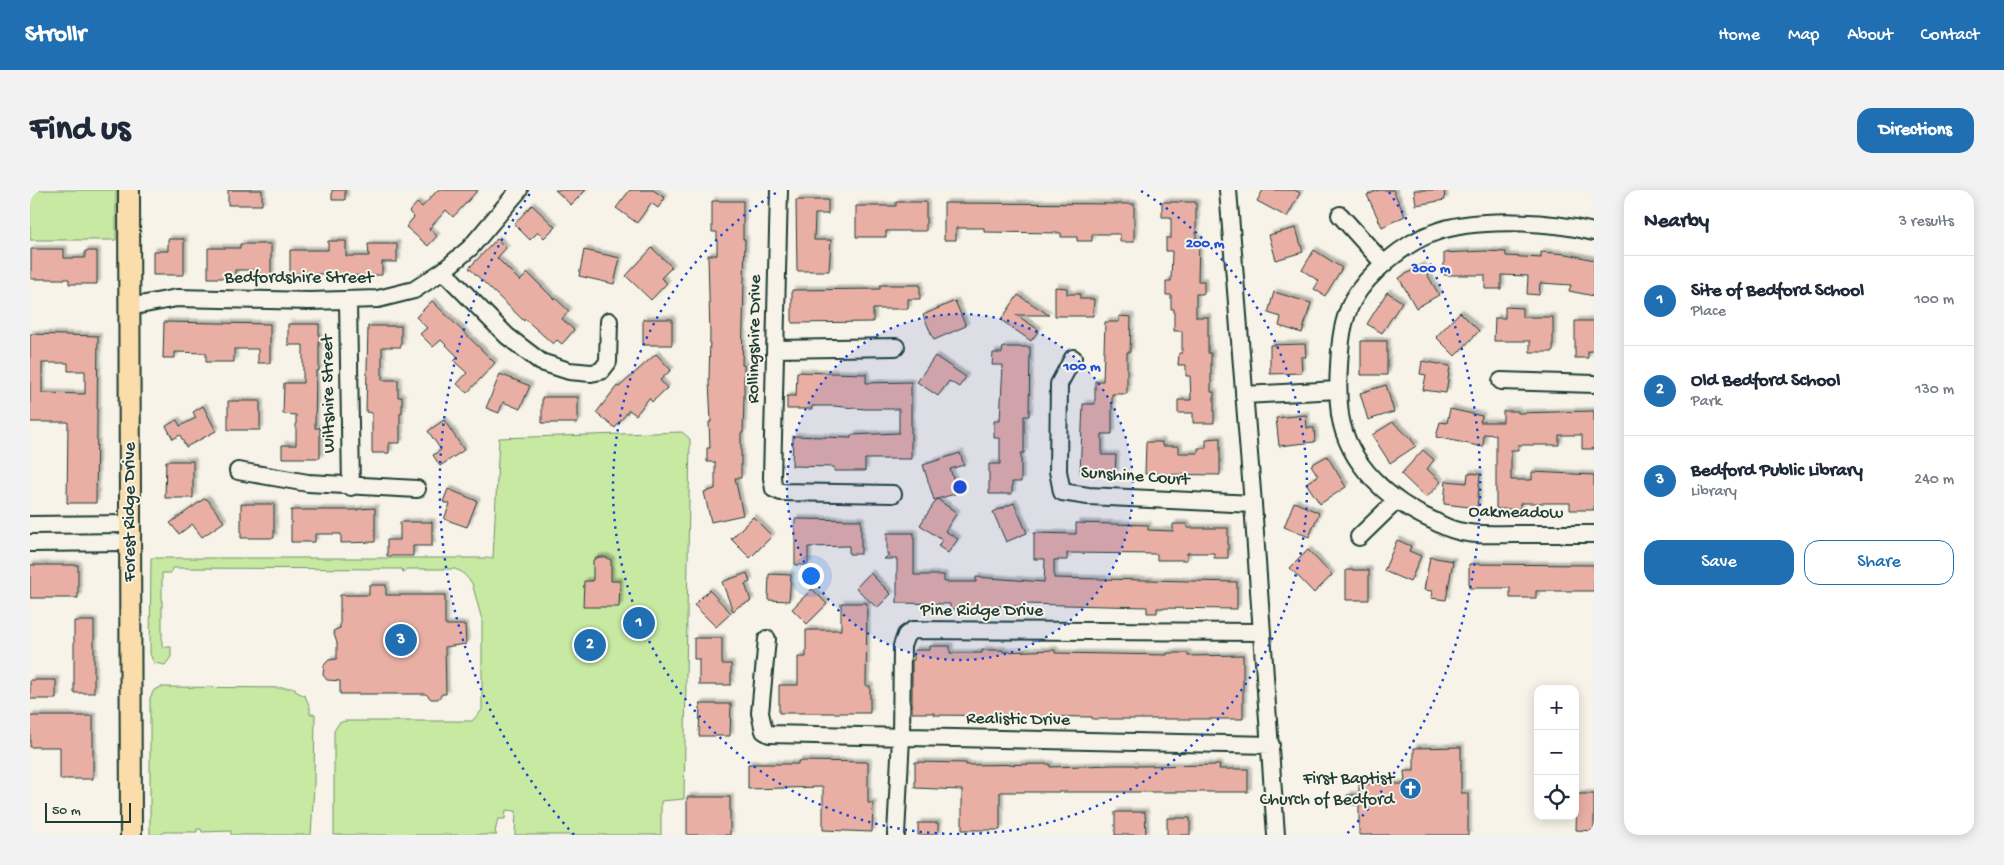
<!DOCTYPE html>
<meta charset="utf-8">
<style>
:root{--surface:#fff;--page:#f2f2f3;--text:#1f2937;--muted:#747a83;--line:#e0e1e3;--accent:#1f6fb2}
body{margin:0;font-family:"Gochi Hand",sans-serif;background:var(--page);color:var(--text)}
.controls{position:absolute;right:15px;bottom:15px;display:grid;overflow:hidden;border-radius:10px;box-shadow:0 2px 12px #0003}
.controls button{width:45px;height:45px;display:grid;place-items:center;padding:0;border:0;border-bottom:1px solid var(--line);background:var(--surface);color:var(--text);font:25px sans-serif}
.scale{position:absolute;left:15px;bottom:12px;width:86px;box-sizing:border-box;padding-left:5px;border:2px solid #1f3d34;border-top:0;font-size:14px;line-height:18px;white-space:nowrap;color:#1f3d34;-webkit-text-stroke:4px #f7f3e8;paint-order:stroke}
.you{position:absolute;left:780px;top:385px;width:18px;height:18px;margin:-12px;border:4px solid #fff;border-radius:50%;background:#1a73e8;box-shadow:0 0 0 8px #1a73e833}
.badge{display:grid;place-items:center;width:32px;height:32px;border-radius:50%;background:var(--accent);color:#fff;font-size:16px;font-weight:700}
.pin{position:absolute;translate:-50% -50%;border:2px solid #fff;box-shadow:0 1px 5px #0006}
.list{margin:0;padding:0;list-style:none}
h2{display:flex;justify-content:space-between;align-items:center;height:65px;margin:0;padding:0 20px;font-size:21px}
h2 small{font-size:16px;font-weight:400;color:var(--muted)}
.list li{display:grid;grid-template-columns:32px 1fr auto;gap:15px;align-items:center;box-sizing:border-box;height:90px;padding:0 20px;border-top:1px solid var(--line)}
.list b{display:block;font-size:19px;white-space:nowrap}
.list p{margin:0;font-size:16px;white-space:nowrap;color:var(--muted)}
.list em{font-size:16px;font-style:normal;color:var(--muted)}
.actions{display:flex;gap:10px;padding:15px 20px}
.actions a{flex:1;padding:11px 0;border:1px solid var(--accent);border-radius:15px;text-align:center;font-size:18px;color:var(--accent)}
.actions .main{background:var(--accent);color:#fff}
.icon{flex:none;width:28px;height:28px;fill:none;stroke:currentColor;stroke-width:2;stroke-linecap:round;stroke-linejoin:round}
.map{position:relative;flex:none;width:1564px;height:645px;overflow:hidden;border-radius:15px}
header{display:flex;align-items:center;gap:30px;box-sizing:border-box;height:70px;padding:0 25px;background:var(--accent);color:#fff}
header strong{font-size:24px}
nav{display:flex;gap:28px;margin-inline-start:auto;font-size:18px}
.intro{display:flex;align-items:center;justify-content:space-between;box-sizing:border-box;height:120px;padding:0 30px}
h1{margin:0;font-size:35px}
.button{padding:12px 22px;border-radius:15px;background:var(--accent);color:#fff;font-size:18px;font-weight:700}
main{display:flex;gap:30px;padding:0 30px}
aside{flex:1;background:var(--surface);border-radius:15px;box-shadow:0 2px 12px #0003}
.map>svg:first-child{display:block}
.green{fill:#c7e9a2;stroke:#73936b}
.building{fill:#e9afa4;stroke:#1f3d34;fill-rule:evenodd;filter:url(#shadow)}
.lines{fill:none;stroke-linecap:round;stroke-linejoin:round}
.minor-casing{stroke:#1f3d34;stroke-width:20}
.major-casing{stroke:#1f3d34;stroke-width:24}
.minor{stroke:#f7f3e8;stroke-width:16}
.major{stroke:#faddab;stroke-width:20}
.ring{fill:none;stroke:#1d4ed8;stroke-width:2.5;stroke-dasharray:2.5 5}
.labels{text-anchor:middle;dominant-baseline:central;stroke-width:4;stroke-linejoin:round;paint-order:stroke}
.street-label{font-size:18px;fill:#1f3d34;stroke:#f7f3e8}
.poi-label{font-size:18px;fill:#1f3d34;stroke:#f7f3e8;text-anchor:end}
.centre{fill:#1d4ed8;stroke:#f7f3e8;stroke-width:2.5}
.ring-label{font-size:15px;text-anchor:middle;font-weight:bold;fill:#1d4ed8;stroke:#f7f3e8;stroke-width:4;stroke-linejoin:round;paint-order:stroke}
</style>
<header>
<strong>Strollr</strong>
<nav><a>Home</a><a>Map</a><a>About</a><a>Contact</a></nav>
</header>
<div class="intro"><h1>Find us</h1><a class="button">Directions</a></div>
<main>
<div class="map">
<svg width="1564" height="645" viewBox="0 0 1564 645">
<defs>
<filter id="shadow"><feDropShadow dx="3" dy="-3" stdDeviation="1" flood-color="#0004"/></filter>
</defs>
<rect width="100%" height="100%" fill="#f7f3e8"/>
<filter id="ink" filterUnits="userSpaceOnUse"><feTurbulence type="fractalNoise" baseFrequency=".02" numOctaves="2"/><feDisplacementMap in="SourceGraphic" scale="10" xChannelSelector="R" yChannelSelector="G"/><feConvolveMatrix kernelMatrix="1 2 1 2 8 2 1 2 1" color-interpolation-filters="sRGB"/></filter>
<g filter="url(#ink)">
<path class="green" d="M0,0H86V50H0Z
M652,242L660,249L654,609L631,611V645H485L486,621L476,620L475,629H468L465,642L467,645H304V541L309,533L315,531H442L452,520V430L442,393L432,382L425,379H376V382H373L372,379L142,378L141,383H132V457H141V467L135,475L124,473L120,464L121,368H463L469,248Z
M131,497L265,498V501L275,506L280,517V524H285L284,597L281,645H201V641L172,642L171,639H167V642H135L130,645H120V508L124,500Z"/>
<path class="building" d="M198,0H232V15H198Z
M302,0H315V10H302Z
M408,0H448L423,27L416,20L399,39L407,46L398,56L376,37L384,27L379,22L387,13L392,17Z
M525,0H556L541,15Z
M600,0H623L635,8L628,18L621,13L607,33L586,18Z
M1233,0H1265L1270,3L1257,27L1227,11Z
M1349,0H1363L1375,26L1352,37L1337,5Z
M1384,0H1414L1415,10L1386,15Z
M766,10H798V24H785L784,50H801L799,81H767Z
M682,11H713V49H715L712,175H714V206L713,243H711V288H705L713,325L681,332L674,302L685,299V272H677V258H680L679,232H681L679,191L680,145L678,65H687V42H682Z
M866,12H896V41H856V47H826V16H866Z
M1132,12H1166V49H1169L1168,91H1174V104H1166V127H1178V163H1181V202H1184V233H1163V223H1148V210H1161L1160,186H1156V175H1148L1149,163H1152V141H1144V119H1141V105H1136V91H1141L1142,61H1136V48H1141V27H1132Z
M914,13L1104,14V52H1090V44H1062V51H1047V47H1031V43L954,42V38H926V50H914Z
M502,15L525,37L514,48L508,42L500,50L484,34Z
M1266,38L1273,62L1246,70L1239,45Z
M138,49H154V85H123V61H138Z
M467,49L476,58L467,68L490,91L498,83L524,109L525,108L539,121L532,129L544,140L532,154L527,150L523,154L495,129L494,131L439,78Z
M298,51H316V66H339L338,54H367V72H352V85L298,86V84H260V60H298Z
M210,54H241V88H229V80H205V88H178V58H210Z
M622,58L642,77L631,88L637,93L621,110L596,86Z
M1,59H34V68H55V61H67V94H39V89H1Z
M554,60L590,68L584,94L549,86Z
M1284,60L1312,78L1295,106L1284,99L1289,91L1272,80Z
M1455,61L1476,62V66L1511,68V62L1537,64L1564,70V106L1539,101L1541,95L1510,93L1509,105L1497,104L1498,86L1471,85V99H1455V85H1414V63Z
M1392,75L1409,105L1386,118L1369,88Z
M850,95H890V109H878V119H843V132L762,133V100L850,99Z
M1025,97L1037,98V104H1050V109H1064L1063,126H1025Z
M1244,102L1281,113L1272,143L1249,136L1251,127L1238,123Z
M1357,102L1372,112L1352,143L1337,134Z
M988,105L1019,125H986L1009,140L1001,151L971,130Z
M402,111L465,173L437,203L427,194L437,183L424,171L428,167L411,150L403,157L390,144L397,138L386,127Z
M925,111L936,136L904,150L893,125Z
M1475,117L1492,118V127H1523V162H1500V151H1464L1465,128H1475Z
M1430,122L1449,141L1425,166L1406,147Z
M1089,126L1101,127L1100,162H1097V204H1082V244H1072V265H1086L1085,284L1050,283L1053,214H1065V191H1073L1075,132H1089Z
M613,129H642V155H613Z
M1545,131H1564V161H1558V168H1545Z
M134,132L240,134V173H228V159H204V172H176V163L145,162V168H133Z
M258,134H289V181H286L285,238H290V268H252V255H266V225L253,224L254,193H273V155H258Z
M338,136H371V157H352V190H368V207H372V223H370V253H359V263H342V223L336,222Z
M0,144L68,146L66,313H37L38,232H0ZM12,173H38V181H55V204L12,203Z
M1331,151H1357V185H1331Z
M1275,154L1276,167H1271L1272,183L1240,184V155Z
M973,157H1000L999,226H994V263H991V292H982V304H959V274H970V248H964V231H970L972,193L973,175H962L963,163H972Z
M626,164L641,180L630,190L637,198L622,212L619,208L606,225L599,220L585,238L566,223L587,196L589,197Z
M905,166L936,187L929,197L919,191L908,206L887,192Z
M1392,171L1420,176L1416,203L1393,200L1396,185L1390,184Z
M767,182L836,184V193L881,192V269H835V281H804V277L762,276L763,246L821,248V245L869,243V219H835L804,216H782V219H757V206H766Z
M470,184L500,196L490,219L473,212L469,223L456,218Z
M1356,195L1364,222L1338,230L1330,203Z
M512,207H548V233H512Z
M198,211H230V240H198Z
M173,216L186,241L156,257L150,245L143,249L136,236L147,230L150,236L166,228L163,222Z
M1420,219L1452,226L1450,232H1473V221H1488V223L1564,221V259H1552V245H1529V255H1488V260H1481V290H1502V282L1564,285V320H1540V313H1490V319H1466V245L1454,244L1453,257L1406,247L1410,232L1417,233Z
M1276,225L1277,238H1284L1285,252L1249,256L1246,228Z
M414,230L434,260L410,276L403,265L411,260L398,241Z
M1363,232L1380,248L1386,256L1360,273L1342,245Z
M1190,248V285L1115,284L1116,252H1132V256H1149V263H1168V258H1176V249Z
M1393,260L1404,270L1397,279L1411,292L1396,308L1371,284Z
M930,263L934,275L920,279L928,303L904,310L893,275Z
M1297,266L1316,297L1290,314L1276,293L1288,286L1281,275Z
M136,271H163V308H135Z
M1438,283L1450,284L1447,318L1414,314L1416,291L1437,293Z
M418,299L447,311L437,337L414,329L420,314L413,312Z
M174,309H177L194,332L172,347L162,334L149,344L140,333Z
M907,309L927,323L915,341L928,349L918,363L908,356L912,350L890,335Z
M1264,312L1289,323L1279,347L1254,337Z
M984,313L997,343L976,352L963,322Z
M211,314H244V348H211Z
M345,318V352L311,353V344H285V352H261V320H328V319Z
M723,327L742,346L720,368L701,349Z
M765,329L831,330V364H819V356L778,357V375H765Z
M370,332H402V356H383V366H357V350H370Z
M1046,333L1118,335V340L1143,341V334H1157V338H1198V368H1184V363H1157V370H1127V364L1037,363V370H1024V388L1207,392V419L1127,418V423H1117V417L994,414V416H968V420H958L920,419V414L867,413V369H854L860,364H857V343H884V385H914V392H946V387L1014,392L1015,369H1004V343L1046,344Z
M1367,350L1381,356L1379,361L1391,366L1380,392L1354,381Z
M1278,360L1302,385L1284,403L1260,378Z
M569,367H575L581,370V391H590L589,417H553L554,391H563V370Z
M1400,367L1423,371L1416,410L1401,408L1402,401L1394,400Z
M1439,374L1564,375V401H1506V408H1480V398H1439Z
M0,375H48V408H0Z
M1316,380H1339V410H1316Z
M717,383L720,392L715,394L721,411L709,416L703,421L692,392Z
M840,383L861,404L847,418L826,398Z
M739,384L761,385L759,411L738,410Z
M339,395H356V405H415V435H435L436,454L415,457L416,504H412L408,509H401L396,504H310V491L297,490L293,485L294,475L299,470L307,469V453L303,441L310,438V405H339Z
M782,399L797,414L777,434L762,419Z
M679,400L701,423L686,437L664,415Z
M811,413H837L836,496H840V523H749V495H768V467H776V440H811Z
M44,431H64V503H44Z
M664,448H692V474H701V495H669V469H664Z
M900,456H920V463H952V460H973V462L1025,460V463L1137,465V463H1158V466L1213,465V529H1062V527L904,525V523H882V470H884V460H900Z
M0,490H26V509H0Z
M670,514H701L700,546H669Z
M0,526H63V589H30V557H0Z
M1431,557V603H1438V645H1329V615H1317V605H1329V594H1375L1374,581H1384V558Z
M768,571L838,572V613H843L842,642L793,640V597L718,599V574H768Z
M885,572L936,573V575L1020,574V577L1084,575H1105V576L1190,575L1189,579H1218V602H970V640H932V600L885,598Z
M1547,604H1564V641L1546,640Z
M657,607H700V645H657Z
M1085,622H1115L1116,645H1085Z
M1137,628H1160V645H1137Z
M888,633H908V645H888Z"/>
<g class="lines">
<defs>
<path id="minor" d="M749,0L742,288L744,299L751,302L863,304
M1198,0L1223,314L1246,645
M1310,25L1354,74
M1564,42C1521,31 1445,27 1403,43C1375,53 1338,83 1323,110C1312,130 1310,154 1309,176C1308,192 1308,209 1310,225C1318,275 1360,312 1404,331C1411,335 1420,339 1428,341C1446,346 1466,344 1485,344C1511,344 1538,344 1564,344
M413,81L477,146L511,172L539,181L561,183L571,181L578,172L579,131
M318,111L321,297
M99,117L147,108L280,111L348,109L384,100L413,81L440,58L489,0
M745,159L866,157
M1043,168L1029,194L1028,281L1032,302L1058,306L1223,314
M1471,191L1564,194
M1214,205L1308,200
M208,281L278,293L387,299
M0,335L100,334
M1329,347L1366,311
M0,353L100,352
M737,449L730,523L734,541L739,544L1241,555
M866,645L871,547L872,456L876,445L883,440L1231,442"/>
<path id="major" d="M99,0L101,645"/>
</defs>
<use href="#minor" class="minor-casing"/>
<use href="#major" class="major-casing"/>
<use href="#minor" class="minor"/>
<use href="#major" class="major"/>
</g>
</g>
<circle cx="930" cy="297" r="173" fill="#1d4ed8" fill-opacity=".12"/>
<g class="ring">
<circle cx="930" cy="297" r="173"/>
<path d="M1111 1A347 347 0 1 1 749 1"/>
<path d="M544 645A520 520 0 0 1 501 2M1359 2A520 520 0 0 1 1316 645"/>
</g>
<defs>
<symbol id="church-disc" viewBox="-11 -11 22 22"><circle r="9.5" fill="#1f6fb2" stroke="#f7f3e8"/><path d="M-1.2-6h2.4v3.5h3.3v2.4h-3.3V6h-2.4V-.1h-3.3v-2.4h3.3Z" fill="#fff"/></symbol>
</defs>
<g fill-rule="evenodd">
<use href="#church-disc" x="1368" y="586" width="25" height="25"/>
</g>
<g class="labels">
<g class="street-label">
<text x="269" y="88">Bedfordshire Street</text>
<text transform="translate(725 149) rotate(-89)">Rollingshire Drive</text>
<text transform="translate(299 204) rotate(-91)">Wiltshire Street</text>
<text transform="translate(1105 287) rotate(4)">Sunshine Court</text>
<text transform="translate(100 322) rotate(-90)">Forest Ridge Drive</text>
<text transform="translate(1486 323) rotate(1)">Oakmeadow</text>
<text x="952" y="421">Pine Ridge Drive</text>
<text transform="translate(988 530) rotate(1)">Realistic Drive</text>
</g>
<g class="poi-label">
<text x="1364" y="589">First Baptist<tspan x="1364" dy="21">Church of Bedford</tspan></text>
</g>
</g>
<circle cx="930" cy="297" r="8" class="centre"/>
<g class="ring-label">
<text x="1175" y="57">200 m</text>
<text x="1401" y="82">300 m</text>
<text x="1052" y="180">100 m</text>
</g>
</svg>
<div class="controls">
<button>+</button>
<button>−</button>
<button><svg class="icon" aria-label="locate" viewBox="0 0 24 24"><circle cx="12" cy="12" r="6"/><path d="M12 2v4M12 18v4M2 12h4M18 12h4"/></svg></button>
</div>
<div class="scale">50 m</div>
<div class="you"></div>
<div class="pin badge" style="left:609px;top:433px">1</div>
<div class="pin badge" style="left:560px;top:455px">2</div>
<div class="pin badge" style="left:371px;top:450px">3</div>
</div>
<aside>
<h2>Nearby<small>3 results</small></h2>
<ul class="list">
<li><span class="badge">1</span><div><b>Site of Bedford School</b><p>Place</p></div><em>100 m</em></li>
<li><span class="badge">2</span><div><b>Old Bedford School</b><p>Park</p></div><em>130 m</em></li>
<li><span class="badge">3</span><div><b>Bedford Public Library</b><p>Library</p></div><em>240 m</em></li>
</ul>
<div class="actions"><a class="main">Save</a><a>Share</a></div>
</aside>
</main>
